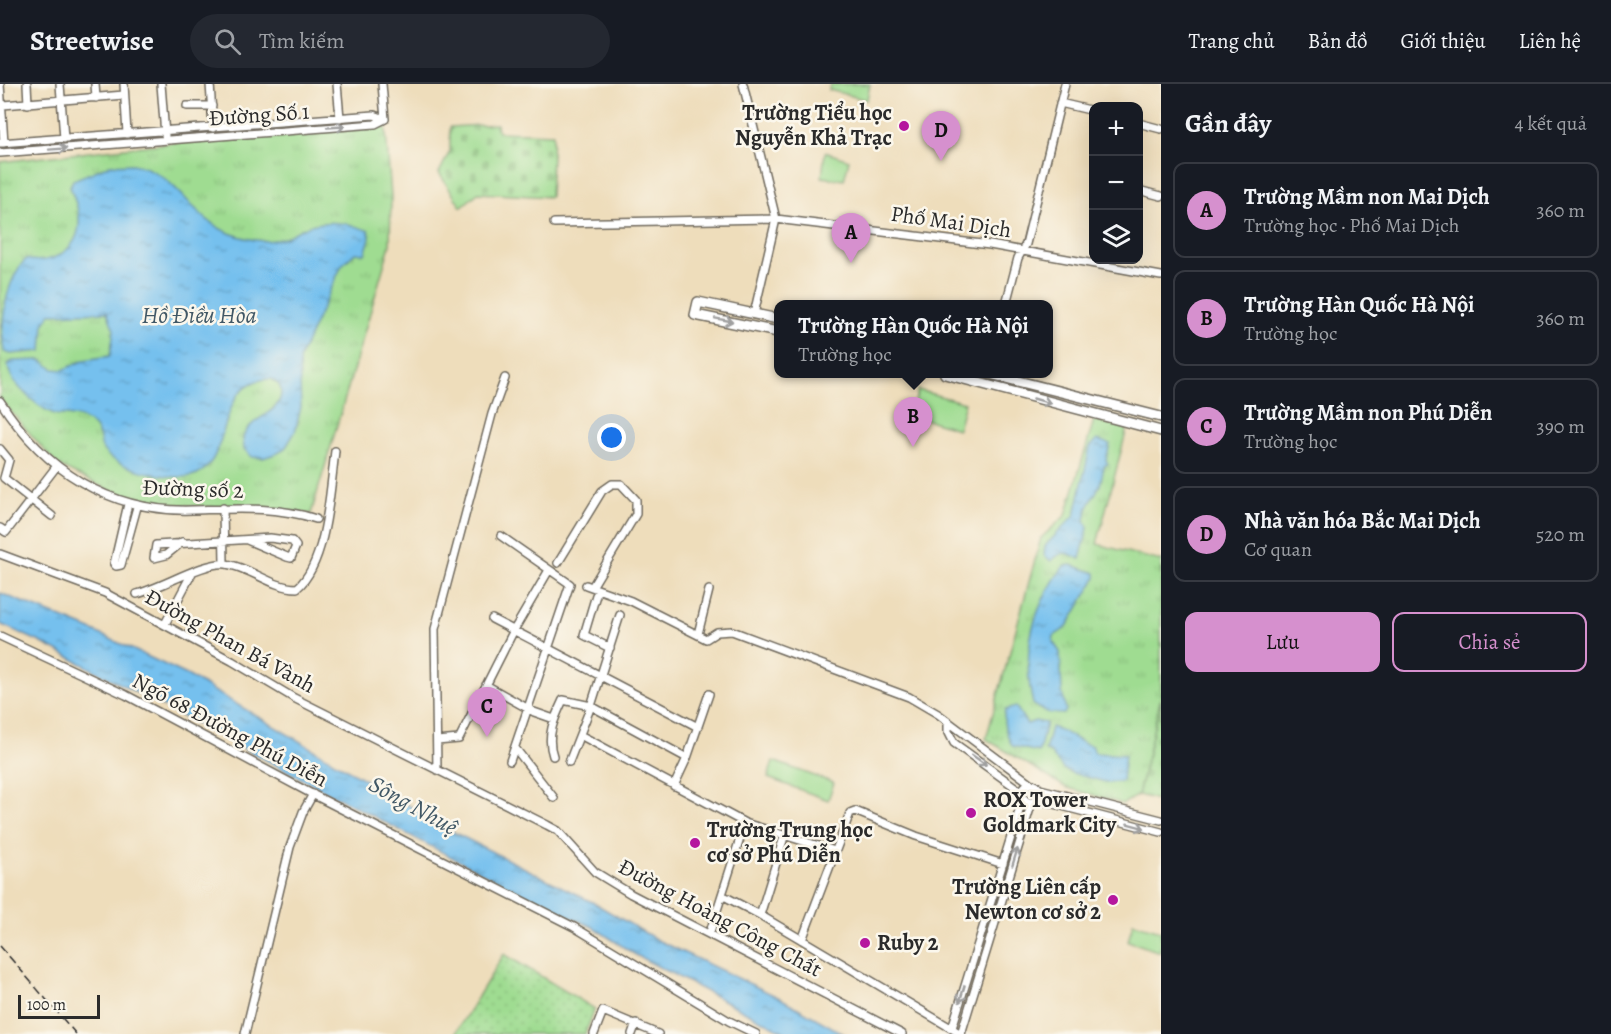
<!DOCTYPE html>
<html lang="vi">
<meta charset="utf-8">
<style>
:root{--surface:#171b24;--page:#242831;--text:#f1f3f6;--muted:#9ea1a6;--line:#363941;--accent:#d690ce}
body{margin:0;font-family:Alegreya,serif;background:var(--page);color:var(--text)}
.controls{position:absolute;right:18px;top:18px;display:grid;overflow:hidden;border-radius:12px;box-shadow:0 6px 24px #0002}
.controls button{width:54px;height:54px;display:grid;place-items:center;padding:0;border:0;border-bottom:2px solid var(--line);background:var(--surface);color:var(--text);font:30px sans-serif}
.scale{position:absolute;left:18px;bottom:15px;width:82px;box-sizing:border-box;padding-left:6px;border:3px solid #2b2b2b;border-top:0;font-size:16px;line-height:21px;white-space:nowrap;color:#2b2b2b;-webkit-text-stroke:4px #fbf7ec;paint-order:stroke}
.you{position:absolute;left:612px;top:354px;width:21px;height:21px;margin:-15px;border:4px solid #fff;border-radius:50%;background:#1a73e8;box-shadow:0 0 0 9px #1a73e833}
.badge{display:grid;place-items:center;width:39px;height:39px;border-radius:50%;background:var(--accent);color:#111;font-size:20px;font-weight:700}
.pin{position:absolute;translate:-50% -50px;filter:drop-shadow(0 2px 3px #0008)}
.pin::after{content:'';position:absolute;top:32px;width:21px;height:18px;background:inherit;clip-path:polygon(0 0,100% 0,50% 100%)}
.popup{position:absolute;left:774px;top:216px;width:279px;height:78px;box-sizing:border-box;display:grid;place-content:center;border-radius:12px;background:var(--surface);filter:drop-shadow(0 2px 4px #0005);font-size:20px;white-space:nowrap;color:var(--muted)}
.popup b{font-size:22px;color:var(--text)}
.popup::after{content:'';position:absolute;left:50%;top:100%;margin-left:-12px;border:12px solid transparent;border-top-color:var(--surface)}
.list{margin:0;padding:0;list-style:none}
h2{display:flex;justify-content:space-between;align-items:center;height:78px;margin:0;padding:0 24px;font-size:26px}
h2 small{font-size:20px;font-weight:400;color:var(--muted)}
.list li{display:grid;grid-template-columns:39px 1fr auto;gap:18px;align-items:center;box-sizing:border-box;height:96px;margin:0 12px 12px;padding:0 12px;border:2px solid var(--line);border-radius:12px}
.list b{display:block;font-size:22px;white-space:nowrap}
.list p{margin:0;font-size:20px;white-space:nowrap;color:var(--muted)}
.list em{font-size:20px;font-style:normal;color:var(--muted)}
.actions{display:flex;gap:12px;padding:18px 24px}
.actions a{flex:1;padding:14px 0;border:2px solid var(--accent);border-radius:12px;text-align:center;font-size:21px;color:var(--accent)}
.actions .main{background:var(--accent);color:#111}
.icon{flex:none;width:33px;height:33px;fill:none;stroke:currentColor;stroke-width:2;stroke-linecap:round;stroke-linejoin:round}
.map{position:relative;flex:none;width:1161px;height:950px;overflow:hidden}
header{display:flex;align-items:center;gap:36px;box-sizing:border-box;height:84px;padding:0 30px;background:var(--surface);border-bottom:2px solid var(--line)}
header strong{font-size:28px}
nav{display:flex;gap:33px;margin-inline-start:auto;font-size:21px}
.search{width:420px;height:54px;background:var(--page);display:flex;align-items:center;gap:15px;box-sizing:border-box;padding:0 21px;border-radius:33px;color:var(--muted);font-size:22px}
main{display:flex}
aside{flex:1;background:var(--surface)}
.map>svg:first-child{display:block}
.grass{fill:url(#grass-dots);stroke:#65845e;stroke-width:1.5}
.cemetery{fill:url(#cemetery-stones);stroke:#65845e;stroke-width:1.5}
.park{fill:url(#park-tufts);stroke:#65845e;stroke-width:1.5}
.pitch{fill:#9fdc91;stroke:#65845e;stroke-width:1.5}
.water{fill:url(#water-ripples);stroke:#50768c;stroke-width:1.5}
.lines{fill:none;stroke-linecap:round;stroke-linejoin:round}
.minor-casing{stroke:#6f695d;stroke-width:10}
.major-casing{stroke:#6f695d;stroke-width:12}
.minor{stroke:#fff;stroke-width:7}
.major{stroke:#fff;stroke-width:9}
.rail{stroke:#2b2b2b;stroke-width:1.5;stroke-dasharray:9 4.5;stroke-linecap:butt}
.oneway{stroke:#a0a0a0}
.poi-dot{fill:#b5179e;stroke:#fbf7ec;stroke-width:2}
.labels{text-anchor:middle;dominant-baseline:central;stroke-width:5;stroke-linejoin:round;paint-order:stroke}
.poi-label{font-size:22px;font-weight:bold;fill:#2b2b2b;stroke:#fbf7ec;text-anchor:start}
.street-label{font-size:22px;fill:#2b2b2b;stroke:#fbf7ec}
.water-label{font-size:24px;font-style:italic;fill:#415866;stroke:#fbf7ec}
</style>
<header>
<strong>Streetwise</strong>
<div class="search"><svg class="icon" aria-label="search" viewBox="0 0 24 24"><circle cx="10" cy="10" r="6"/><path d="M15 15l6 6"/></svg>Tìm kiếm</div>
<nav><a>Trang chủ</a><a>Bản đồ</a><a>Giới thiệu</a><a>Liên hệ</a></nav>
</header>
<main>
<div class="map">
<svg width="1161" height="950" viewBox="0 0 1161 950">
<defs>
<pattern id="grass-dots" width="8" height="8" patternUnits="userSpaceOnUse" patternTransform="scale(1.5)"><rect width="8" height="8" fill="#9fdc91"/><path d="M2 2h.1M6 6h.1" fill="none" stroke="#89bd7d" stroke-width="1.8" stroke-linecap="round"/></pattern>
<pattern id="cemetery-stones" width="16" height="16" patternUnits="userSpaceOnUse" patternTransform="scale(1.5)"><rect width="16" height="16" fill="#9fdc91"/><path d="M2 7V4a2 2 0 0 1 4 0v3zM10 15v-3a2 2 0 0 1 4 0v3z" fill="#89bd7d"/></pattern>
<pattern id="park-tufts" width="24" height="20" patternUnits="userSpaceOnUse" patternTransform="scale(1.5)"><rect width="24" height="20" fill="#9fdc91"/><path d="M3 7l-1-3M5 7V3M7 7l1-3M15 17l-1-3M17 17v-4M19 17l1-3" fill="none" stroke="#89bd7d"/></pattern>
<pattern id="water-ripples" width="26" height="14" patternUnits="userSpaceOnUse" patternTransform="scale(1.5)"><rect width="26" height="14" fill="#75c0ee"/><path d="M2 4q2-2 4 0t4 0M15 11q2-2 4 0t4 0" fill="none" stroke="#609cc1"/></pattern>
</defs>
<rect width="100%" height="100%" fill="#fbf7ec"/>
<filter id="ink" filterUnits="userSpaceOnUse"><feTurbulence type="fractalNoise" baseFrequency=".0167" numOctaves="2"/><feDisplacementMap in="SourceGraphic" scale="12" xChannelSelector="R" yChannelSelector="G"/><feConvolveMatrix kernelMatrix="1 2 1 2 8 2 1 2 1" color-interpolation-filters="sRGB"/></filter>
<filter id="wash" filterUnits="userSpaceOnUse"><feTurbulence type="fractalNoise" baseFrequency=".008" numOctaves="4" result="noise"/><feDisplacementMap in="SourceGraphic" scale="24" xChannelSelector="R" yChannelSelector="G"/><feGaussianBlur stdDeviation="1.35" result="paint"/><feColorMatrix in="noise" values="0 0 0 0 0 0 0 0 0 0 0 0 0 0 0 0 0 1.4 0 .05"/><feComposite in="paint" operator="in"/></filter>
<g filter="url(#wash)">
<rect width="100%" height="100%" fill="#edb"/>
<path class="grass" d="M504,870L595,925L585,950H455Z"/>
<path class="cemetery" d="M497,40L498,48L553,50L550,113L478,109L461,123L439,89L450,67V43Z
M1161,613V717L1138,711Z"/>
<path class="park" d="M385,35L391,112L390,161L311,430L167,420L136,415L110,406L58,382L0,315V78Z
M825,68L849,76L844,96L822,93Z
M1094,336L1127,344L1097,460L1161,477V613L1138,711L1123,720L1065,703L986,655L1041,454L1066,431Z"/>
<path class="pitch" d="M830,0H870L867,16L829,6Z
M918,306L965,319L958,345L911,331Z
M773,677L834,699L828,716L768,694Z
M1133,839L1161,847L1160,868L1128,857Z"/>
<path class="water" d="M132,80C176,86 191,136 232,150C249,156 269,160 286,153C296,148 305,142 315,140C335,136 351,140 369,147L370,154L365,170L355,169L342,181L299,275L301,323L295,348L286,363L278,369L263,374L252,373L244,365L243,354C250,330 287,331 280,302L272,295C211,294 236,383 191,392C171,397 112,384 102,364C100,360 101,355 99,351C93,335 76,331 61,331C44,331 7,298 8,280L13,277L41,276L54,285L63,286L84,276L110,272L114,246L107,228L50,230L44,240L42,267L11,270L4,268C0,239 5,197 26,175C53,182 81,164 79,134C79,123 73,113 70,102L73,96L110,81Z
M1097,356L1110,360L1106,376L1108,380L1104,382L1100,401L1087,425L1085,436L1088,444L1080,475C1067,469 1064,465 1051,477L1044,471L1045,462L1075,431L1090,363Z
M1071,481L1096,489V494L1066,544L1054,552L1053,558L1060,568L1062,608L1066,626L1064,630C1052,630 1042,629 1033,620C1021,569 1032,523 1064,482Z
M0,509L91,546L187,591L457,750L594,819L659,857L780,914L844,950H788L634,870L593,843L549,824L38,557L0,540Z
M1016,623L1027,640L1035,637L1046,639L1039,668L1012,662C1006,648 1002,640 1005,626Z
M1051,643C1070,648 1075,658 1092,662L1095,669L1125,671L1122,697L1109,699L1072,689L1063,685L1050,668L1045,667Z"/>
</g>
<g filter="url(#ink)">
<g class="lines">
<defs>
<path id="minor" d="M0,0L4,59
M27,0L28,20
M60,0L64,55
M95,0L96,14
M124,0L127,50
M161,0L165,51
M210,0L213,44
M337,0L340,34
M382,0L385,35
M743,0L776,135L754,230
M1060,19L1094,27
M3,21L124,11
M187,22H212
M1138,39L1161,45
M0,59L374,31L385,35
M0,69L375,40L385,35
M1138,106L1161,112
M554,139L776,135L990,161L1161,192
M1006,220L1018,174L1026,160L1065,0
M0,317C44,386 110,429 193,426C235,425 276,422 316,435
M0,365L9,376L4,394
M4,394L52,432
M128,420L114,480L116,482L121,481L137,423
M223,424L224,479
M0,444L6,448L56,383
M501,452L570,500L510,677
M182,458L166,471L154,474L156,461L270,454L292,457L296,462L291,474L287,473L247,456
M0,470L105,509L232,577L294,614L547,741L558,747L595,788L631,810L902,950
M558,479L602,407L612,400H621L636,416V430L592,503
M586,501L631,517L706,555L717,548L732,547L909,613L938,630L1030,699
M137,510C161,504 205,477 226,480C250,483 272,504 297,504C327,479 330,406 335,367
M596,511L584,551L610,564
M492,535L696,642
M165,540L192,489
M698,550L709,506
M0,552L126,611L310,709L574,843L729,937L756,950
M486,601L534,628L554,635
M948,638V647L954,659L1022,708
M580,651L745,739L835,767
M437,657L459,655L514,546L549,486
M515,664L554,714
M553,672C546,652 554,635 563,616L591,622L687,674
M569,678L591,622L620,531
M437,686L435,545L492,330L505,294
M1022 709a9 9 0 1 1 18 0a9 9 0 1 1-18 0Z
M674,702L687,674L709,610
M1040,705L1161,736
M1039,716L1161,748
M722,811L760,831L961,950
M760,831L784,753
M710,848L745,739
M802,856L850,729L855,727L916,752L1003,780
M952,944L1023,714
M245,950L290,763L303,728L313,710
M594,950L603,927L658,950
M632,950L636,939
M961,950L1032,718"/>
<path id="major" d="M778,235L698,218L695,231L778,248
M945,290L1161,347
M990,290L1161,333"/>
</defs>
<use href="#minor" class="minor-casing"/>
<use href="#major" class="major-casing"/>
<use href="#minor" class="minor"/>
<use href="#major" class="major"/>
<path class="rail" d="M0,862L76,950"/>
</g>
<defs><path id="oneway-shaft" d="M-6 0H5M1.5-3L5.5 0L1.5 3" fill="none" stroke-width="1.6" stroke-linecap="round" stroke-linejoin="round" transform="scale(1.5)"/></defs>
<g class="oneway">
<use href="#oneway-shaft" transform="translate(336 43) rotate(-4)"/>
<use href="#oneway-shaft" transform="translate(58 65) rotate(-4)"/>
<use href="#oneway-shaft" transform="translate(724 236) rotate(10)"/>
<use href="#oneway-shaft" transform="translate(1042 317) rotate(16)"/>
<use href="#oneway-shaft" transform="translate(979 676) rotate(35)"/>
<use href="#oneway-shaft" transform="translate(1136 742) rotate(15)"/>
<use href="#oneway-shaft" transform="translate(1015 773) rotate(-73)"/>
<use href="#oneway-shaft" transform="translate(962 910) rotate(107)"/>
</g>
</g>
<g class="poi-dot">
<circle cx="904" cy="42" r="6"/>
<circle cx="971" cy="729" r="6"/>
<circle cx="695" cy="759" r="6"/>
<circle cx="1113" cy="816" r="6"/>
<circle cx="865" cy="859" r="6"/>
</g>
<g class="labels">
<g class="poi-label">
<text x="892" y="29" text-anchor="end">Trường Tiểu học<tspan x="892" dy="25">Nguyễn Khả Trạc</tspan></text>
<text x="983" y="716">ROX Tower<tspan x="983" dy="25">Goldmark City</tspan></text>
<text x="707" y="746">Trường Trung học<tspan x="707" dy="25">cơ sở Phú Diễn</tspan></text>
<text x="1101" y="803" text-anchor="end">Trường Liên cấp<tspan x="1101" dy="25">Newton cơ sở 2</tspan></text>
<text x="877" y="859">Ruby 2</text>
</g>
<g class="street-label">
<text transform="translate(259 31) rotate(-4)">Đường Số 1</text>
<text transform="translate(951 138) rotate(8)">Phố Mai Dịch</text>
<text transform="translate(193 405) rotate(2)">Đường số 2</text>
<text transform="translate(230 557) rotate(29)">Đường Phan Bá Vành</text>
<text transform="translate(230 646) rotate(28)">Ngõ 68 Đường Phú Diễn</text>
<text transform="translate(720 834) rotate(28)">Đường Hoàng Công Chất</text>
</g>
<g class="water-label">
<text x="199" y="231">Hồ Điều Hòa</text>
<text transform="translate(413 721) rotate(29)">Sông Nhuệ</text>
</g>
</g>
</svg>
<div class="controls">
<button>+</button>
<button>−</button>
<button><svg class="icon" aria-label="layers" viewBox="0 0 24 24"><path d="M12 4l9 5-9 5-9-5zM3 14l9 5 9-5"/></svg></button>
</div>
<div class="scale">100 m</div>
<div class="you"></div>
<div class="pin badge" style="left:851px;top:179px">A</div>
<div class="pin badge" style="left:913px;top:363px">B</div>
<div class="popup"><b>Trường Hàn Quốc Hà Nội</b>Trường học</div>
<div class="pin badge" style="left:487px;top:653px">C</div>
<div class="pin badge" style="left:941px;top:77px">D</div>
</div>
<aside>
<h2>Gần đây<small>4 kết quả</small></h2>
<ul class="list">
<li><span class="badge">A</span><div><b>Trường Mầm non Mai Dịch</b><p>Trường học · Phố Mai Dịch</p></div><em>360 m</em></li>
<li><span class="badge">B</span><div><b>Trường Hàn Quốc Hà Nội</b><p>Trường học</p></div><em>360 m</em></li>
<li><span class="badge">C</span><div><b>Trường Mầm non Phú Diễn</b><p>Trường học</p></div><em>390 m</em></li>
<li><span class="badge">D</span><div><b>Nhà văn hóa Bắc Mai Dịch</b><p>Cơ quan</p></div><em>520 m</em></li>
</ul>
<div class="actions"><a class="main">Lưu</a><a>Chia sẻ</a></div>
</aside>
</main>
